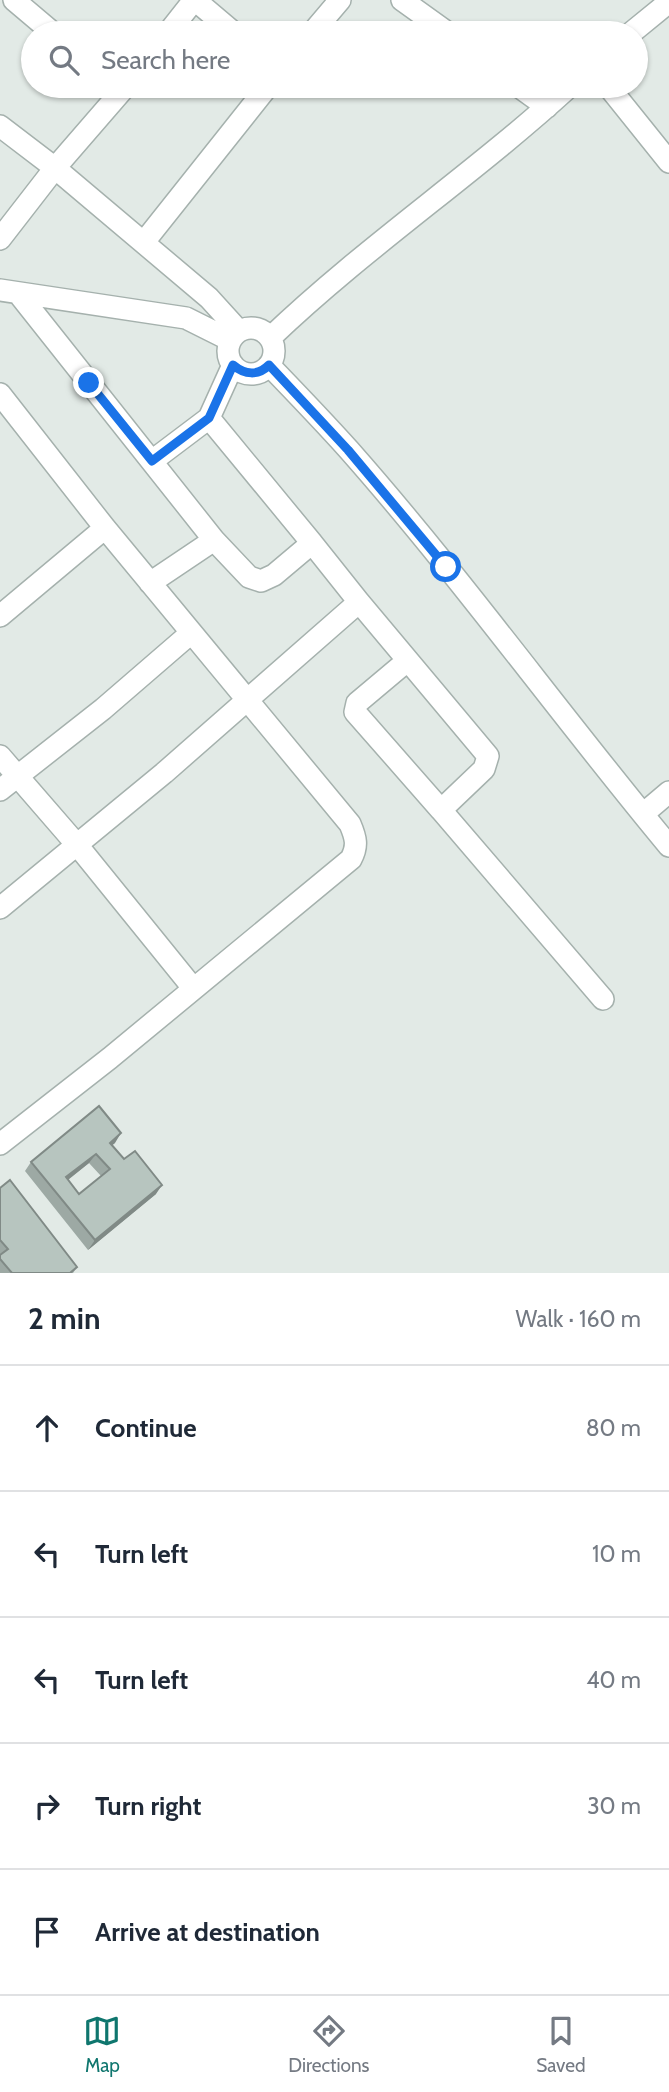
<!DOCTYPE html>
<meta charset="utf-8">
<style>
:root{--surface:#fff;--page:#f2f2f3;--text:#1f2937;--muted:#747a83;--line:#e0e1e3;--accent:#0f766e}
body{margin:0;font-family:Cabin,sans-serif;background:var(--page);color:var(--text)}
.stop{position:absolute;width:21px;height:21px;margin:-16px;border:5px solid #1a73e8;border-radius:50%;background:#fff}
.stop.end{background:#1a73e8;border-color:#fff;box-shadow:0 2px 7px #0008}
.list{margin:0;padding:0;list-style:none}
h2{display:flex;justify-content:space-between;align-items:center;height:91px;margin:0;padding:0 28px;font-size:30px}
h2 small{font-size:23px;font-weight:400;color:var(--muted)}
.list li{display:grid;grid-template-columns:46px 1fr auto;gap:21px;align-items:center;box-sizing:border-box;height:126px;padding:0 28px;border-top:2px solid var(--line)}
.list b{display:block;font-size:26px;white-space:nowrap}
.list em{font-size:23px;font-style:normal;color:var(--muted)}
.icon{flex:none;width:38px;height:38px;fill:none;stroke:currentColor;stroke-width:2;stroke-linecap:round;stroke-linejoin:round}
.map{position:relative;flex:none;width:669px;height:1273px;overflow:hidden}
.search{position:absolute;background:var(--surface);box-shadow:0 2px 5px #0004;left:21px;right:21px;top:21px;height:77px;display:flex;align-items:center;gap:18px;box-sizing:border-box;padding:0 24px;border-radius:38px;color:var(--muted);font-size:26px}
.sheet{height:721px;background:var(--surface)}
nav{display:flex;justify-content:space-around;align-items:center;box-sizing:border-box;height:98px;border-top:2px solid var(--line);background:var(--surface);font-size:19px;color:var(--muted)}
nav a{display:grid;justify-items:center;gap:4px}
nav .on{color:var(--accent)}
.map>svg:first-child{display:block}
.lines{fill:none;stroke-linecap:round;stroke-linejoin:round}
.minor-casing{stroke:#a5b1ad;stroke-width:24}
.minor{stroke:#fff;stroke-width:21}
.wall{fill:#9da9a4;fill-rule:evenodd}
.shaded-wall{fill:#808a86}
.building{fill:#b7c5bf;stroke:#808a86;stroke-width:2;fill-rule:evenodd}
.route{stroke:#1a73e8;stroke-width:9}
</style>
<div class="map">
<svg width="669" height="1273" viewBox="0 0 669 1273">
<rect width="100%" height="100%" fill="#e2eae6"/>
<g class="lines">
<defs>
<path id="minor" d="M14,0L53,33
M195,0L234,33
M402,0L448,33
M168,33L194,0
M312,33L340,0
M631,33L669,2
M518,86L547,107
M608,86L669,162
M0,126L55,168L209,298L239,331
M0,239L55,168L126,86
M144,242L268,86
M0,290L186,318L230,340
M18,293L214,540L249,577L261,581L274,575L312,543L209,418L233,365
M228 351a23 23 0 1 1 46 0a23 23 0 1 1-46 0Z
M270,338C365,247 474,174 570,86
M269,365C296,393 323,421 349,450C461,577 560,715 669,846
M0,394L105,528L350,824C356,838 358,846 351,859L110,1058L0,1144
M152,461L209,418
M150,583L214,540
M359,602L488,756L484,769L441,810L603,999
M0,616L105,528
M407,661L357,703L355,712L441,810
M0,756L78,846L193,988
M0,790L103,709L191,633
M643,814L669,792
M0,908L164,773L359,602L312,543"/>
</defs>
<use href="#minor" class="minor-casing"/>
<use href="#minor" class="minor"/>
</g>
<path class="wall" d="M115,1143L112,1145L156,1194L88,1250L25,1171L31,1162ZM89,1163L101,1176L79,1194L68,1180Z
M0,1188L77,1267L73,1273H0Z"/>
<path class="shaded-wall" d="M121,1133L115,1143L104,1152L110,1143Z
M96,1154L89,1163L60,1186L66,1177Z
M162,1185L156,1194L88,1250L95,1240Z"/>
<path class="building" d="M99,1106L121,1133L110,1143L124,1159L135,1151L162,1185L95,1240L31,1162ZM96,1154L110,1169L79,1194L66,1177Z
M10,1180L77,1267L70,1273H12L0,1259V1255L8,1249L0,1240V1188Z"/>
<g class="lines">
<path class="route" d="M89,383L152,461L209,418L233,365C245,375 258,376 269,365L348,450L446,567"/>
</g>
</svg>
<div class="stop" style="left:446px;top:567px"></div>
<div class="stop end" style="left:89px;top:383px"></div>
<div class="search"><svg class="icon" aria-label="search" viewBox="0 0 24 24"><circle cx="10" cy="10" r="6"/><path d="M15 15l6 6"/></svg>Search here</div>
</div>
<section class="sheet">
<h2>2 min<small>Walk · 160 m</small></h2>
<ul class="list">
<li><svg class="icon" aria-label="ahead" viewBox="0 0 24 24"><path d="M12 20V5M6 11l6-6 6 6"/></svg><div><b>Continue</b></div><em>80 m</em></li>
<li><svg class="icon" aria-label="left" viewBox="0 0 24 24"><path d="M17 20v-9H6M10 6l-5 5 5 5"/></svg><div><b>Turn left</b></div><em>10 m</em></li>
<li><svg class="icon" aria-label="left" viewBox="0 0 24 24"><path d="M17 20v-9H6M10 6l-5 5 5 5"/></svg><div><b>Turn left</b></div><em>40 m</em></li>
<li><svg class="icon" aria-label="right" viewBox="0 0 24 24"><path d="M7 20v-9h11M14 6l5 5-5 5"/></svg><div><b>Turn right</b></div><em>30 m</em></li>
<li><svg class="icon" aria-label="arrive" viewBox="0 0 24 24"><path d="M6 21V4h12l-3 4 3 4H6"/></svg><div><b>Arrive at destination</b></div></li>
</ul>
</section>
<nav>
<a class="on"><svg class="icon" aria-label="map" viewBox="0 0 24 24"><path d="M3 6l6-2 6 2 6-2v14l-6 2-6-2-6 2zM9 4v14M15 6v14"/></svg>Map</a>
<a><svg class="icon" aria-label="directions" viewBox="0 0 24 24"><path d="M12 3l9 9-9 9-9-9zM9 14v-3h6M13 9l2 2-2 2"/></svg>Directions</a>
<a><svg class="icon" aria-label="saved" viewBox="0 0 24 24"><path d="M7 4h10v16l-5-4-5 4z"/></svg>Saved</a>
</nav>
